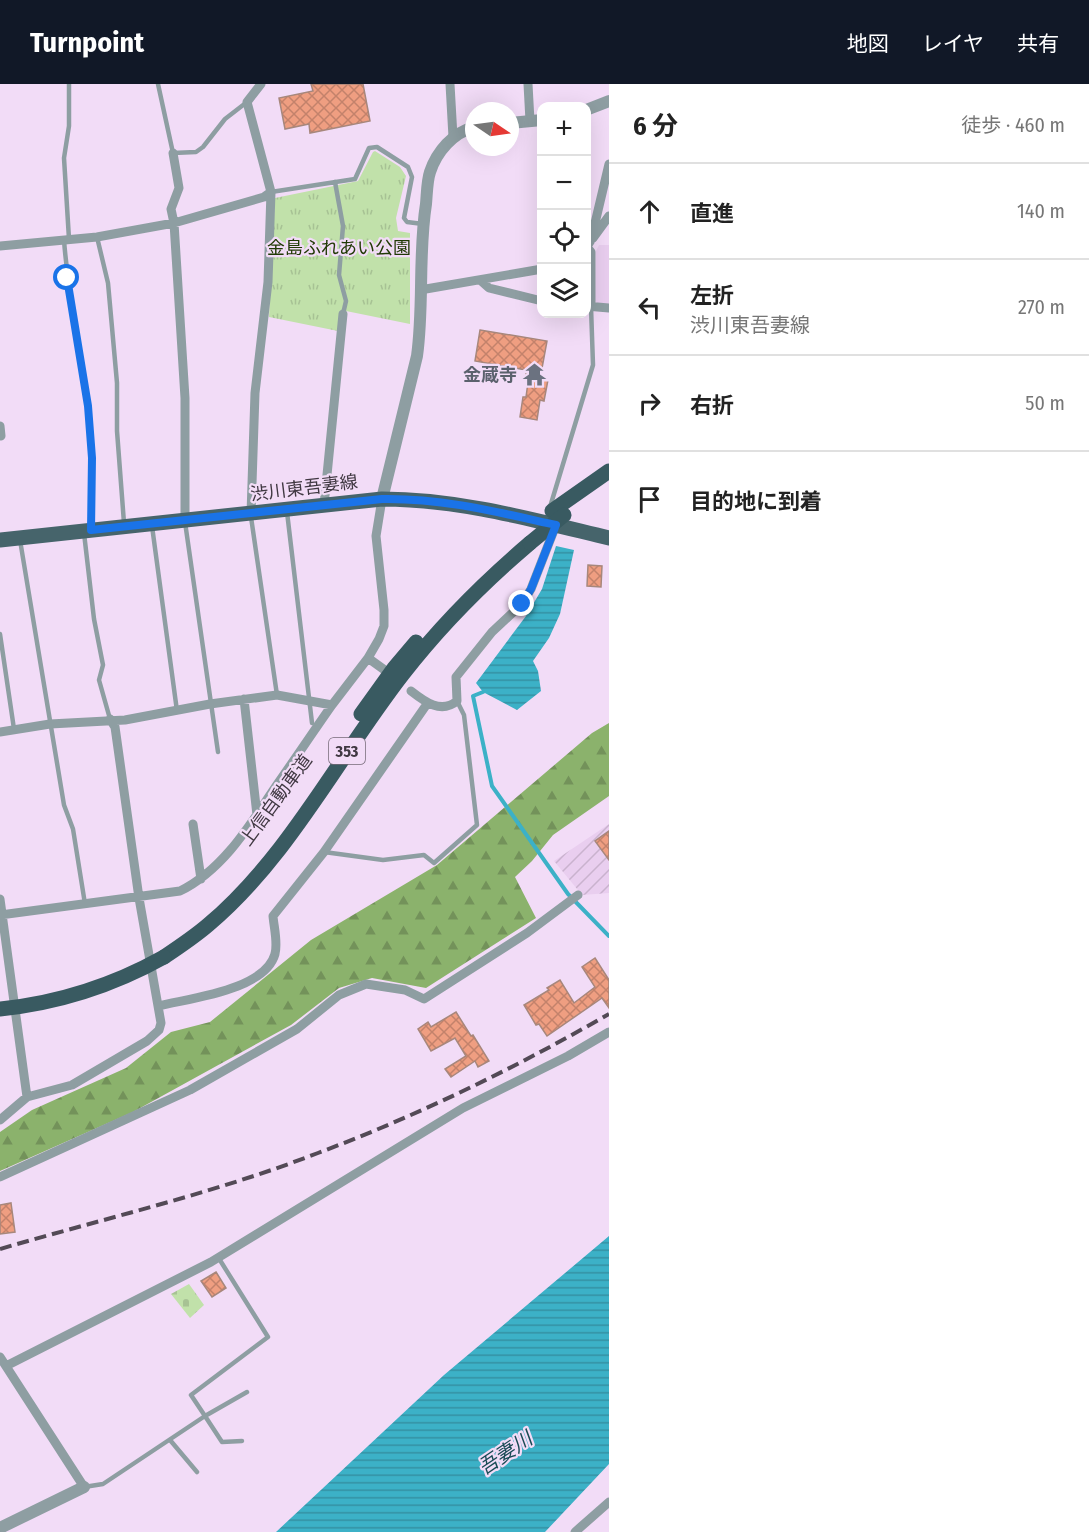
<!DOCTYPE html>
<html lang="ja">
<meta charset="utf-8">
<style>
:root{--surface:#fff;--page:#f2f2f2;--text:#222;--muted:#767676;--line:#e0e0e0;--accent:#111827}
body{margin:0;font-family:"Fira Sans Condensed","Noto Sans JP",sans-serif;background:var(--page);color:var(--text)}
.controls{position:absolute;right:18px;top:18px;display:grid;overflow:hidden;border-radius:12px;box-shadow:0 6px 24px #0002}
.controls button{width:54px;height:54px;display:grid;place-items:center;padding:0;border:0;border-bottom:2px solid var(--line);background:var(--surface);color:var(--text);font:30px sans-serif}
.compass{position:absolute;left:465px;top:18px;width:54px;height:54px;border-radius:50%;background:var(--surface);box-shadow:0 6px 24px #0002;rotate:103deg}
.stop{position:absolute;width:18px;height:18px;margin:-14px;border:4px solid #1a73e8;border-radius:50%;background:#fff}
.stop.end{background:#1a73e8;border-color:#fff;box-shadow:0 2px 6px #0008}
.list{margin:0;padding:0;list-style:none}
h2{display:flex;justify-content:space-between;align-items:center;height:78px;margin:0;padding:0 24px;font-size:26px}
h2 small{font-size:20px;font-weight:400;color:var(--muted)}
.list li{display:grid;grid-template-columns:39px 1fr auto;gap:18px;align-items:center;box-sizing:border-box;height:96px;padding:0 24px;border-top:2px solid var(--line)}
.list b{display:block;font-size:22px;white-space:nowrap}
.list p{margin:0;font-size:20px;white-space:nowrap;color:var(--muted)}
.list em{font-size:20px;font-style:normal;color:var(--muted)}
.icon{flex:none;width:33px;height:33px;fill:none;stroke:currentColor;stroke-width:2;stroke-linecap:round;stroke-linejoin:round}
.map{position:relative;flex:none;width:609px;height:1448px;overflow:hidden}
header{display:flex;align-items:center;gap:36px;box-sizing:border-box;height:84px;padding:0 30px;background:var(--accent);color:#fff}
header strong{font-size:28px}
nav{display:flex;gap:33px;margin-inline-start:auto;font-size:21px}
main{display:flex}
aside{flex:1;background:var(--surface)}
.map>svg:first-child{display:block}
.built{fill:#e9ceef}
.industrial{fill:url(#industrial-furrows)}
.grass{fill:url(#grass-tufts)}
.forest{fill:url(#forest-firs)}
.cemetery{fill:url(#cemetery-stones)}
.water{fill:url(#water-rules)}
.lines{fill:none;stroke-linecap:round;stroke-linejoin:round}
.stream{stroke:#3cb1c7;stroke-width:4}
.building{fill:url(#building-cross-hatch);stroke:#a7877c;stroke-width:1.5}
.service{stroke:#8e9ea2;stroke-width:4.5}
.minor{stroke:#8e9ea2;stroke-width:9}
.tertiary{stroke:#8e9ea2;stroke-width:12}
.primary{stroke:#46646b;stroke-width:15}
.trunk{stroke:#395a61;stroke-width:15}
.rail{stroke:#534a56;stroke-width:4;stroke-dasharray:12 6;stroke-linecap:butt}
.trunk-bridge{stroke:#395a61;stroke-width:15}
.route{stroke:#1a73e8;stroke-width:8}
.labels{text-anchor:middle;dominant-baseline:central;stroke-width:4.5;stroke-linejoin:round;paint-order:stroke}
.shield{fill:#f2dcf7;stroke:#756978;stroke-width:1.5}
.shield-label{font-size:16px;font-weight:bold;fill:#403842}
.park-label{font-size:18px;fill:#213a05;stroke:#f2dcf7}
.worship-label{font-size:18px;font-weight:bold;fill:#5b616d;stroke:#f2dcf7;text-anchor:end}
.street-label{font-size:18px;fill:#403842;stroke:#f2dcf7}
.water-label{font-size:20px;font-style:italic;fill:#194b55;stroke:#f2dcf7}
</style>
<header>
<strong>Turnpoint</strong>
<nav><a>地図</a><a>レイヤ</a><a>共有</a></nav>
</header>
<main>
<div class="map">
<svg width="609" height="1448" viewBox="0 0 609 1448">
<defs>
<pattern id="industrial-furrows" width="10" height="10" patternUnits="userSpaceOnUse" patternTransform="scale(1.5)"><rect width="10" height="10" fill="#e9ceef"/><path d="M-1 1l2-2M0 10L10 0M9 11l2-2" fill="none" stroke="#c9b2ce"/></pattern>
<pattern id="grass-tufts" width="24" height="20" patternUnits="userSpaceOnUse" patternTransform="scale(1.5)"><rect width="24" height="20" fill="#c1e1aa"/><path d="M3 7l-1-3M5 7V3M7 7l1-3M15 17l-1-3M17 17v-4M19 17l1-3" fill="none" stroke="#a7c294"/></pattern>
<pattern id="forest-firs" width="22" height="20" patternUnits="userSpaceOnUse" patternTransform="scale(1.5)"><rect width="22" height="20" fill="#8bb26c"/><path d="M5 1l3.5 6h-7zM16 11l3.5 6h-7z" fill="#73925a"/></pattern>
<pattern id="cemetery-stones" width="16" height="16" patternUnits="userSpaceOnUse" patternTransform="scale(1.5)"><rect width="16" height="16" fill="#c1e1aa"/><path d="M2 7V4a2 2 0 0 1 4 0v3zM10 15v-3a2 2 0 0 1 4 0v3z" fill="#a7c294"/></pattern>
<pattern id="water-rules" width="6" height="5" patternUnits="userSpaceOnUse" patternTransform="scale(1.5)"><rect width="6" height="5" fill="#3cb1c7"/><path d="M0 2.5h6" fill="none" stroke="#3491a3"/></pattern>
<pattern id="building-cross-hatch" width="8" height="8" patternUnits="userSpaceOnUse" patternTransform="scale(1.5)"><rect width="8" height="8" fill="#ef9e81"/><path d="M0 0l8 8M0 8l8-8" fill="none" stroke="#c3826b"/></pattern>
</defs>
<rect width="100%" height="100%" fill="#f2dcf7"/>
<path class="built" d="M599,161H609V221L598,220L595,217L596,167Z"/>
<path class="industrial" d="M609,740V809L582,811L554,777Z"/>
<path class="grass" d="M375,67L400,83L406,92L396,134L398,147L410,149V240L341,226L338,247L269,233L275,114L358,97L373,68Z"/>
<path class="forest" d="M609,639V712L553,751L532,777L515,793L536,834L426,904L372,894L339,904L291,941L133,1028L0,1087V1048L32,1026L126,984L171,948L210,938L311,856L437,781L592,649Z"/>
<path class="cemetery" d="M189,1200L204,1221L190,1234L171,1210Z"/>
<path class="water" d="M556,462L574,466L560,530L549,554L533,577L538,587L541,607L517,626L483,608L476,599L526,532L542,505Z
M609,1152V1380L545,1448H276L444,1291Z"/>
<g class="lines">
<path class="stream" d="M483,608L473,612L492,702L568,810L609,852"/>
</g>
<path class="building" d="M311,0H363L370,37L310,49L309,40L285,45L279,14L313,7Z
M480,246L547,257L540,295L548,296L544,317L540,316L537,336L520,333L523,313H526L529,291L526,290V286L475,277Z
M588,481L602,482L601,503L587,502Z
M609,747V776L595,757Z
M595,874L609,896V924L602,914L547,952L539,940L536,941L524,921L549,906L547,904L560,896L574,919L595,903L582,883Z
M456,928L471,952L473,951L489,977L478,983L475,977L451,993L445,985L466,972L455,954L431,967L418,945L428,938L431,943Z
M11,1119L15,1148L0,1150V1121Z
M216,1188L226,1204L212,1213L201,1197Z"/>
<g class="lines">
<path class="service" d="M158,0L173,69L196,68L203,63L225,35L247,18
M335,98L343,142L339,191L346,217L343,230
M271,108L355,95L369,64L377,63L408,83L412,93L404,134L407,138L423,140
M97,153L108,199L117,299V347L124,439
M69,155L64,74L69,42V0
M64,156C68,213 82,267 88,324C92,363 91,403 91,442
M550,423L593,281L591,223
M287,428L312,639
M251,433L277,611
M185,438L218,668
M152,442L177,627
M84,449L94,535L103,581L99,596L110,635
M20,456L64,721L73,745L85,820
M0,550L14,645
M324,768L383,776L424,771L434,779L477,741L464,631L457,617
M170,1356L197,1388
M242,1357L222,1358L205,1332L247,1308
M84,1403L103,1400L205,1332L191,1311L268,1253L218,1173"/>
<path class="minor" d="M450,0L453,53
M528,0L530,37
M173,69L179,104L171,125L174,139L185,314V436
M593,154L609,132
M0,162L97,153L174,139L264,113L271,108L247,18L261,0
M587,163L591,168V223
M586,164L591,156L609,80
M480,196L489,204L542,217
M420,206L542,185
M586,222L609,224
M0,342L1,352
M324,421L343,230
M251,430L255,309L268,198L271,108
M368,574L379,555L384,542V526L376,452L382,415
M411,607C425,618 441,630 457,617L456,593L492,548L522,520L531,505L556,441
M244,615L257,731
M0,648L50,640L125,636L210,620L277,611L332,621L368,574L386,587
M193,740L201,795
M0,815L27,1013
M0,831L180,807C223,786 250,741 276,702C295,675 313,648 332,621
M159,922C191,914 265,906 275,870C278,858 274,844 273,832L324,768L427,620
M0,1036L27,1013L72,1001L147,957L159,946L161,939L139,814L115,643L110,635
M0,1093L190,1006L297,945L339,911L366,900L405,906L424,915L527,849L578,811
M0,1273L84,1403
M6,1282L211,1178L463,1024L568,972L609,948
M575,1448L609,1418"/>
<path class="tertiary" d="M586,26L609,17
M510,39L542,36
M382,415L417,272C424,222 418,170 426,120C427,109 427,97 430,88C437,67 453,49 474,43
M0,1444L84,1403"/>
<path class="primary" d="M0,456L382,415C459,415 534,436 609,454"/>
<path class="trunk" d="M552,427L609,387
M361,630L394,584L416,558
M164,873C179,863 194,853 208,841C288,774 339,672 403,590C441,541 483,499 530,459"/>
<path class="rail" d="M0,1165C106,1134 215,1109 318,1069C419,1031 515,984 609,930"/>
<path class="trunk-bridge" d="M530,459L564,431
M0,925C59,919 112,902 164,873"/>
</g>
<g class="lines">
<path class="route" d="M67,194L88,322L92,374L91,446L382,415C443,414 497,428 556,441L531,505L522,520"/>
</g>
<defs>
<symbol id="temple-bare" viewBox="-9 -9 18 18"><path d="M0-6L5-2H3V0L6.5 2.5H4V6H1.5V3h-3V6H-4V2.5H-6.5L-3 0V-2H-5Z" fill="#6b7280" stroke="#f2dcf7" stroke-width="2.5" paint-order="stroke"/></symbol>
</defs>
<g fill-rule="evenodd">
<use href="#temple-bare" x="518" y="274" width="33" height="33"/>
</g>
<g class="labels">
<rect class="shield" x="329" y="654" width="36" height="26" rx="4.5"/>
<g class="shield-label">
<text x="347" y="667">353</text>
</g>
<g class="park-label">
<text x="339" y="164">金島ふれあい公園</text>
</g>
<g class="worship-label">
<text x="517" y="291">金蔵寺</text>
</g>
<g class="street-label">
<text transform="translate(304 404) rotate(-7)">渋川東吾妻線</text>
<text transform="translate(276 716) rotate(-54)">上信自動車道</text>
</g>
<g class="water-label">
<text transform="translate(505 1369) rotate(-34)">吾妻川</text>
</g>
</g>
</svg>
<div class="controls">
<button>+</button>
<button>−</button>
<button><svg class="icon" aria-label="locate" viewBox="0 0 24 24"><circle cx="12" cy="12" r="6"/><path d="M12 2v4M12 18v4M2 12h4M18 12h4"/></svg></button>
<button><svg class="icon" aria-label="layers" viewBox="0 0 24 24"><path d="M12 4l9 5-9 5-9-5zM3 14l9 5 9-5"/></svg></button>
</div>
<svg class="compass" viewBox="-18 -18 36 36"><path d="M0-13l5 13h-10z" fill="#e53935"/><path d="M0 13l5-13h-10z" fill="#767676"/></svg>
<div class="stop" style="left:67px;top:194px"></div>
<div class="stop end" style="left:522px;top:520px"></div>
</div>
<aside>
<h2>6 分<small>徒歩 · 460 m</small></h2>
<ul class="list">
<li><svg class="icon" aria-label="ahead" viewBox="0 0 24 24"><path d="M12 20V5M6 11l6-6 6 6"/></svg><div><b>直進</b></div><em>140 m</em></li>
<li><svg class="icon" aria-label="left" viewBox="0 0 24 24"><path d="M17 20v-9H6M10 6l-5 5 5 5"/></svg><div><b>左折</b><p>渋川東吾妻線</p></div><em>270 m</em></li>
<li><svg class="icon" aria-label="right" viewBox="0 0 24 24"><path d="M7 20v-9h11M14 6l5 5-5 5"/></svg><div><b>右折</b></div><em>50 m</em></li>
<li><svg class="icon" aria-label="arrive" viewBox="0 0 24 24"><path d="M6 21V4h12l-3 4 3 4H6"/></svg><div><b>目的地に到着</b></div></li>
</ul>
</aside>
</main>
